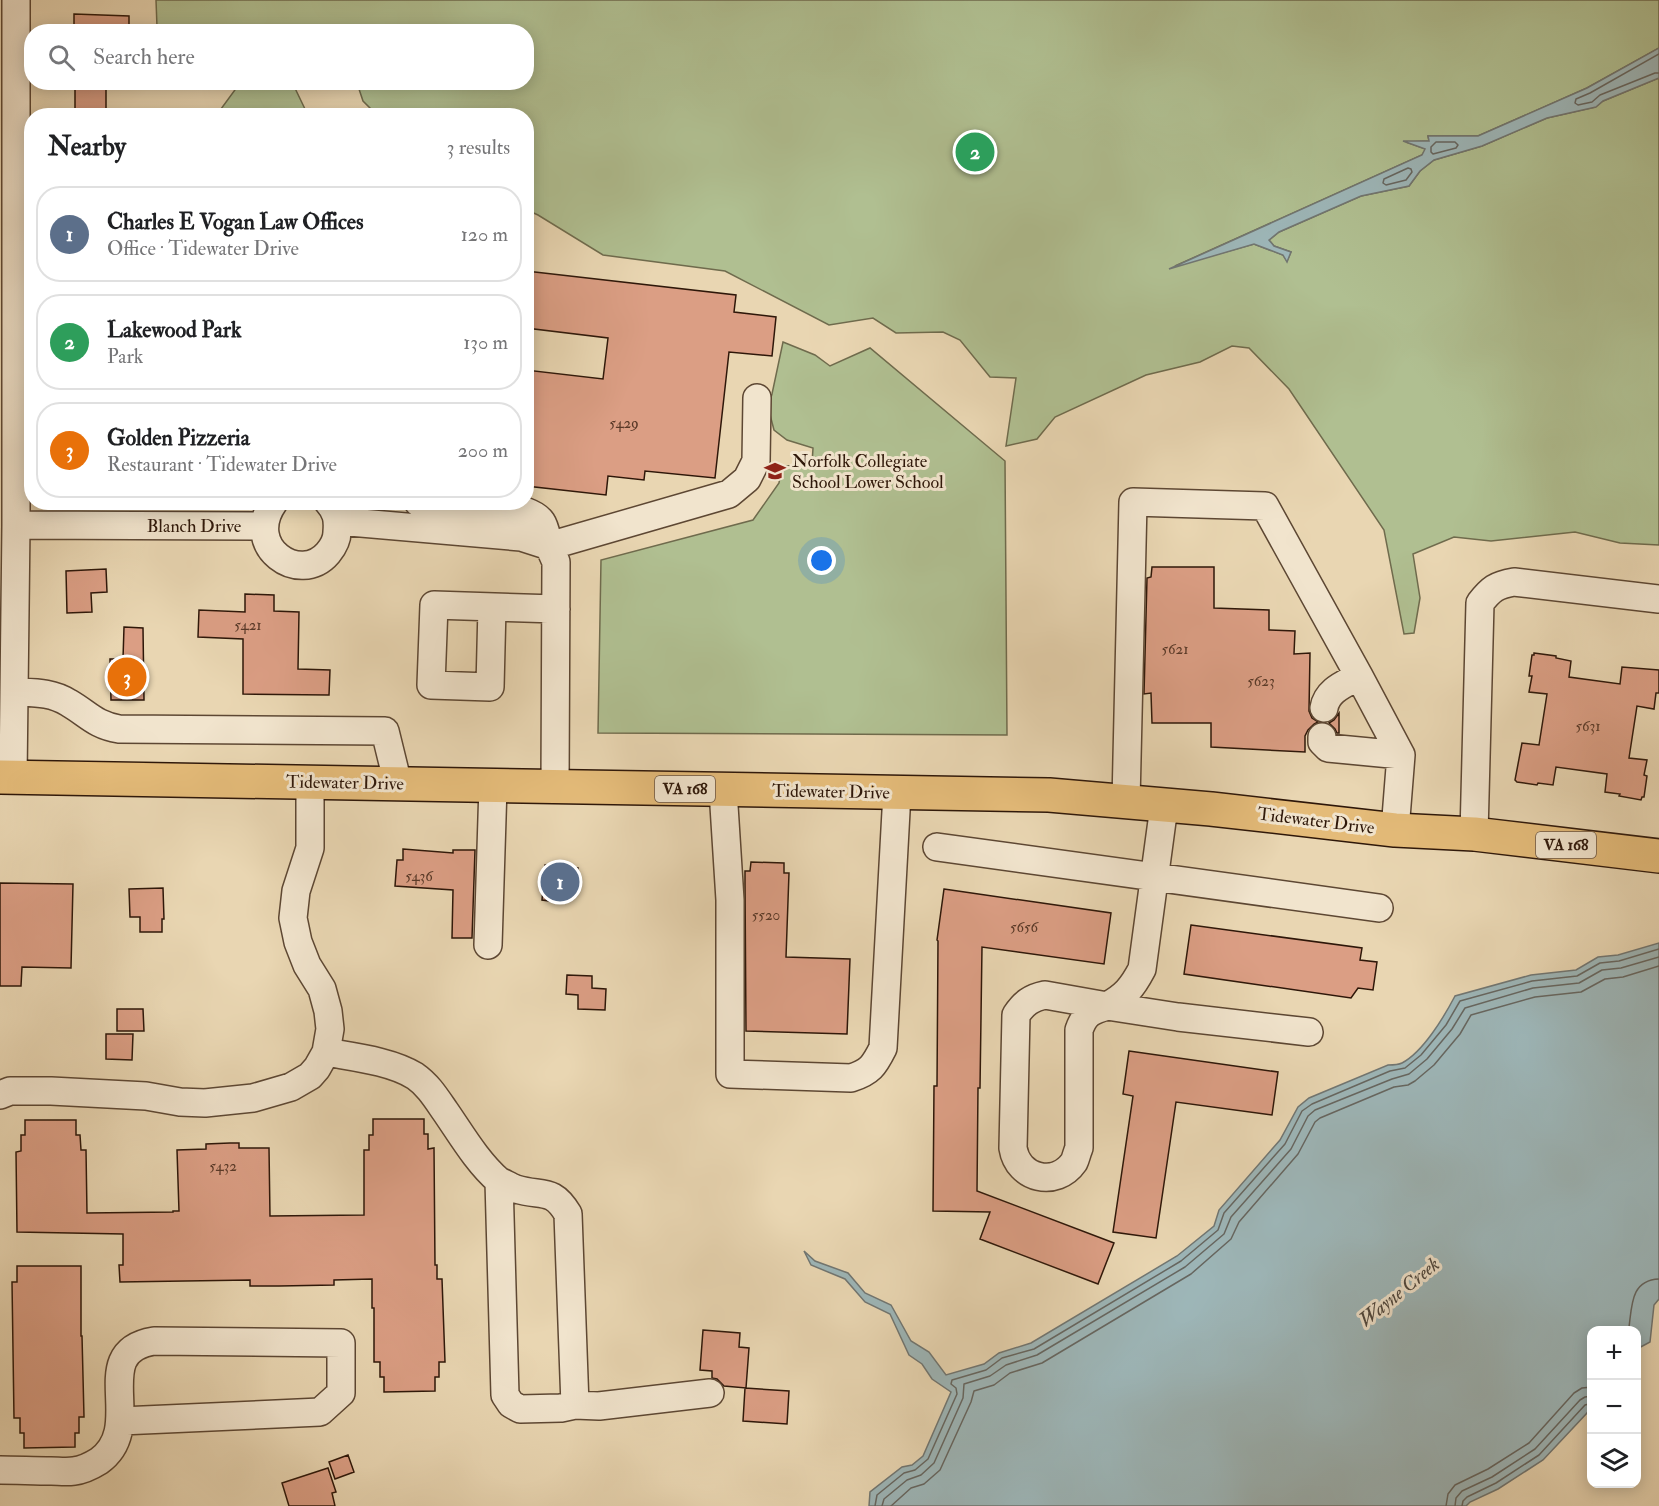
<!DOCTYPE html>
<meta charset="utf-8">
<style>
:root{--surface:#fff;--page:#f6f6f6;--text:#202124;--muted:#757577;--line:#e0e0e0;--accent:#ea580c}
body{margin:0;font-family:"IM FELL Double Pica",serif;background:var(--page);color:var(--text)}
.controls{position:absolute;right:18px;bottom:18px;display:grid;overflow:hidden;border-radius:12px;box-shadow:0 3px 15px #0003}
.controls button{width:54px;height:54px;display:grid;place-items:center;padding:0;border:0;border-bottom:2px solid var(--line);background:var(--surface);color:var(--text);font:30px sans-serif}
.you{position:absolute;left:822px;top:561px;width:21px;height:21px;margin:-15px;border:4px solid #fff;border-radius:50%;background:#1a73e8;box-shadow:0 0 0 9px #1a73e833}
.badge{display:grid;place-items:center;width:39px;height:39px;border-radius:50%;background:var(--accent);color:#fff;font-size:20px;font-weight:700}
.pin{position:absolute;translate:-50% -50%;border:3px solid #fff;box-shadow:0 2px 6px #0006}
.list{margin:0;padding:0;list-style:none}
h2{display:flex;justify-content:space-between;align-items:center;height:78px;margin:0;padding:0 24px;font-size:26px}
h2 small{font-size:20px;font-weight:400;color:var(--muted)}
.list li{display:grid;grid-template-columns:39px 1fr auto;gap:18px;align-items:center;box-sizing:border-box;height:96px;margin:0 12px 12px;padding:0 12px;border:2px solid var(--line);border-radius:24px}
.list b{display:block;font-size:22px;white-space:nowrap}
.list p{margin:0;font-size:20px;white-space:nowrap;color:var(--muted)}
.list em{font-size:20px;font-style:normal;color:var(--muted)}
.icon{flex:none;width:33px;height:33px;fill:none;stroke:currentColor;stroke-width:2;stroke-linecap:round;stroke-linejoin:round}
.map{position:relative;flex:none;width:1659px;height:1506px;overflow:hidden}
.search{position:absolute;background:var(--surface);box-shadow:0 3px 15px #0003;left:24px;top:24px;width:510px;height:66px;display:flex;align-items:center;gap:15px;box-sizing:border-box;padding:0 21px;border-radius:24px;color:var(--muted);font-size:22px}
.panel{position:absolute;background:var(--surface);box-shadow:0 3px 15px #0003;left:24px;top:108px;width:510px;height:402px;border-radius:24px}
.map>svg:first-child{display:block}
.green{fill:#b0bf91;stroke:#6f6b4d;stroke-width:1.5}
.water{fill:#9db6b8;stroke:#717672;stroke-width:1.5}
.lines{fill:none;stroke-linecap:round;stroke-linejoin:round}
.shore{stroke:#666660;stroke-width:1.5}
.building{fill:#db9e84;stroke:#2e1709;stroke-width:1.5}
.minor-casing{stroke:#5d4733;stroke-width:30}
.highway-casing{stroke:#2e1709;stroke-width:36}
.minor{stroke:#f1e4cd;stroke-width:27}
.highway{stroke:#e4bb79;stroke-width:33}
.labels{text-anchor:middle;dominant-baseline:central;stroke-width:6;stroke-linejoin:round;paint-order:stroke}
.number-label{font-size:15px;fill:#593928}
.shield{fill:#f1e4cd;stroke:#685444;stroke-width:1.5}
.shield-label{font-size:16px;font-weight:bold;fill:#2e1709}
.poi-label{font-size:18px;fill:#2e1709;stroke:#f1e4cd;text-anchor:start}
.street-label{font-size:18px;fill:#2e1709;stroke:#f1e4cd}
.water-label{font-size:20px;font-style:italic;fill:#4f473e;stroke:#f1e4cd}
</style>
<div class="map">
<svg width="1659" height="1506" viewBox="0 0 1659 1506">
<rect width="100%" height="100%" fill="#e9d6b2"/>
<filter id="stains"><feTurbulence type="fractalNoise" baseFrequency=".00333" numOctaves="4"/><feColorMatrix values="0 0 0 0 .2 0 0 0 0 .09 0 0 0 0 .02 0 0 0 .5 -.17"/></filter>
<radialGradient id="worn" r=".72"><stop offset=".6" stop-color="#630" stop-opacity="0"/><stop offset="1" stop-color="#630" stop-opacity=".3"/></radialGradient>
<path class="green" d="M156,0H1659V48L1587,88L1478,136H1428L1429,141L1406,142L1426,149L1422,155L1175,266L1254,244L1283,255L1287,261L1291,252L1274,246L1269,240L1279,232L1361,196L1409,186L1420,171L1434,160L1482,146L1547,118L1595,107L1603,101L1659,78V545L1620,543L1575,532L1491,541L1454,537L1413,554L1420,598L1414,633L1404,634L1384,530L1289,389L1249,348L1232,346L1200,362L1146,375L1055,417L1037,439L1006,446L1016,378L990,377L960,340L943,332L896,333L873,318L829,325L725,271L603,255L538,215L527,210L526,116L377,115L363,101L357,83L526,82V32H330L325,26L157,27Z
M292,82L305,109H327L330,115L220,116L218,113L240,83Z
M783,342L815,355L830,366L870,348L1005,461L1007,735L598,733L601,560L753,520L779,483L782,466L812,465L813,448L787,440L774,430L768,407L772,394Z"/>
<path class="water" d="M1659,48V78L1603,101L1596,107L1547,118L1482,146L1434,160L1420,171L1409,186L1361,196L1279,232L1269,240L1274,246L1291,252L1287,262L1283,255L1254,244L1169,269L1422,155L1425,149L1403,141H1429L1428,136H1478L1587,88Z
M1659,943V1299L1654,1305L1650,1342L1637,1349L1636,1330H1592L1591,1405L1587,1413L1543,1460L1498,1489L1470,1502L1466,1506H869L870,1492L902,1467L912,1465L923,1456L951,1392L932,1379L922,1364L909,1355L890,1314L865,1302L845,1279L811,1265L804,1251L815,1261L848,1273L865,1293L891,1305L911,1341L929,1352L946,1375L984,1364L999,1353L1031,1343L1177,1256L1214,1226L1219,1210L1280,1140L1298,1107L1309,1098L1388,1065C1393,1065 1398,1065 1402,1063C1423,1052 1444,1017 1455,996L1531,975L1576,970L1598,957L1618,955Z"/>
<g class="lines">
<path class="shore" d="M1659,54L1590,93L1576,99L1575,103L1578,105L1592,102L1600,95L1655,73H1659
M1436,142H1455L1458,145L1456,148L1433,154L1431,152V147Z
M1408,168L1411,169L1412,172L1406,180L1386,185L1383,183L1384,179Z
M1624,1330L1629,1327C1632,1305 1631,1280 1659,1279
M875,1506L877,1495L904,1473L915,1470L928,1459L957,1394L956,1388L951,1384L952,1380L986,1370L1002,1358L1034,1349L1181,1261L1218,1230L1224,1213L1285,1144L1302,1111L1312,1104L1390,1071L1405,1068L1421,1055L1446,1025L1460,1001L1532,981L1577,976L1600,963L1619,961L1659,949
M882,1506L884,1499L907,1480L921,1475L934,1463L963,1398L964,1384L990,1376L1006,1365L1037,1355L1185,1267L1224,1234L1231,1217L1291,1149L1308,1116L1315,1110L1392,1079L1409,1074L1427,1059L1452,1029L1465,1008L1533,988L1579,983L1602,970L1621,968L1659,957
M891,1506L911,1488L924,1484L940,1470L971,1402L974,1391L994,1385L1010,1373L1042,1363L1191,1274L1231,1239L1239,1222L1298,1154L1315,1122L1320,1118L1394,1087L1408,1085L1415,1081L1434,1065L1460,1034L1471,1015L1535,997L1581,992L1605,979L1623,977L1659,966
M1446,1506L1448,1494L1455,1485L1488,1469L1529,1443L1574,1393L1582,1388L1592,1387
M1455,1506L1456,1498L1462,1491L1492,1477L1535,1449L1580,1400L1585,1397L1592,1396
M1462,1506L1463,1501L1467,1497L1496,1483L1539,1455L1585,1405L1592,1403"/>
</g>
<path class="building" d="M74,14L129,16V32H74Z
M75,85H106V116H75Z
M526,271L736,295L734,312L776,317L772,356L729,352L715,478L645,471L644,480L608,476L606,495L526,486V370L603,379L608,338L526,328Z
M1152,567H1214V608L1269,610V630L1295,631L1294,654L1310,653L1309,711L1312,718L1318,722L1314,724L1308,730L1305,736V752L1211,747V723H1152L1151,693L1144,694L1147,578L1151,577Z
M106,569L107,592L91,593L92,612L67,613L66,571Z
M245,594L274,595V611L299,612L298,669L330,670L329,695L243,694V639L198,637L199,610L245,612Z
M124,627L143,628L144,700H111L110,659H123Z
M1534,653L1556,656V658L1571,661L1569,677L1620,684L1622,667L1659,670V693H1656L1654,709L1637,706L1629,758L1647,760L1644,775L1647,776L1644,797H1642L1641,800L1619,796L1620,794L1605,792L1607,774L1556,767L1553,785L1538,783L1537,785L1517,782L1515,780L1522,743L1539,745L1547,694L1529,692L1532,676H1529L1532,655H1534Z
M1339,713V733H1337L1335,729L1329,723L1334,720Z
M403,849L453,853V850H475L472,938H452L453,890L395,886L397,860H403Z
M751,862L784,863V873H789L786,957L850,959L847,1034L746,1031L745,884V871H750Z
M545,865L578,868L576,894L566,893L565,903L542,900Z
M0,883L73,884L71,968L22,967L21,986H0Z
M163,888L164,919H162V932H140V917H130L129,889Z
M944,889L1111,913L1104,964L982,947L980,1088H978L977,1191L1114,1243L1098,1284L980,1239L990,1212L933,1211L934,1086H937L938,941L937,940Z
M1191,925L1362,948L1360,960L1377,962L1373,990L1358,988L1351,998L1184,974Z
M567,975L592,976V988L606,989L605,1010L578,1009V995L566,994Z
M117,1009H143L144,1031H117Z
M106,1034H133L132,1060L106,1059Z
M1129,1051L1278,1072L1272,1115L1176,1102L1156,1238L1113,1232L1133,1096L1123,1094Z
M373,1119H424V1134H428V1149L434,1148L435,1265H437V1279H442L445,1362H439V1377H435V1391L384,1392V1377H380V1362H374V1308H372V1279L334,1280V1285L279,1286H250V1280L120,1282L119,1265H123V1234L17,1232L16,1152L21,1151V1135H25V1120H76V1135H80L81,1150H86L87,1213L173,1212V1211H179L177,1150L206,1149V1144L230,1143H239V1148H269L270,1216L364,1215V1150H369V1135H373Z
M17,1266H81V1336H82L84,1417H79V1433H75V1447L24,1448V1433H20V1418H14L12,1282H17Z
M703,1330L740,1333L739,1347L749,1348L746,1388L724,1386L717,1379L712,1378V1371L700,1370Z
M745,1388L789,1391L787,1424L743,1421Z
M348,1455L354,1472L335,1479L329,1462Z
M328,1468L336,1492L332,1493L335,1506H289L282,1483Z"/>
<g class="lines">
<defs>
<path id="minor" d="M274,502C242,547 300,586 328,553C333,547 337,540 337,532C338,520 337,512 328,502
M338,521L521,537L549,546C544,528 546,519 527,512L418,502
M16,525L264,526
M492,607L490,687L431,685L434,605L556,609
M14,692C35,693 51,692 69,703C88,714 95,725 119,729L385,731L398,784
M1324,708C1327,690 1345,684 1359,676
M1322,737V742L1328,748L1401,755
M13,777L16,525V0
M555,787L556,562L549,546L729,494L747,479L756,461L757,398
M723,790L730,900V1074L851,1078C870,1072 874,1066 883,1048L897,793
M1126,801L1133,502L1265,506L1359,676L1401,755L1395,830
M1474,834L1480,603C1491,589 1496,585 1514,582L1659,599
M937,847L1379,908
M488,945L493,786
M1045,995L1107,1006C1091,1011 1085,1013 1079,1030V1148C1077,1152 1076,1158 1074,1162C1056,1188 1018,1179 1013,1148L1016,1015C1024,1003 1031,998 1045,995Z
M1107,1006C1125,996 1132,988 1142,969L1162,821L1167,805
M1107,1006L1178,1017L1309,1032
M326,1052C353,1057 391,1061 415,1076C428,1085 436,1098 445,1111C461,1134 477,1162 499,1181L505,1395L511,1404L520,1409L561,1408L575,1405L599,1406L710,1393
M0,1095L10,1091H51L146,1096L180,1102L205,1103L253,1098L291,1087L310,1076L317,1068L326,1052L330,1029L328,1011L322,989L307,965L298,942L293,918L296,891L310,848V783
M499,1181C504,1183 510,1187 516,1189C542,1197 552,1187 568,1214L575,1405
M0,1470C17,1470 34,1471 51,1471C58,1471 66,1472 74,1471C83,1470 91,1466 99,1461C148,1426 86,1352 154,1341L341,1343V1393L320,1412L121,1421"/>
<path id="highway" d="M0,777L1049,795L1211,809L1395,830L1474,834L1659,856"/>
</defs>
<use href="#minor" class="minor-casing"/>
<use href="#highway" class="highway-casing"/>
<use href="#minor" class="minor"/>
<use href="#highway" class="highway"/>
</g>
<defs>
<symbol id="school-bare" viewBox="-9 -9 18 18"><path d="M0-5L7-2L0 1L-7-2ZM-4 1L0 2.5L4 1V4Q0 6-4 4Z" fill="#8f2418" stroke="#f1e4cd" stroke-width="2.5" paint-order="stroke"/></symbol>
</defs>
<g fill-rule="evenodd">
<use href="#school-bare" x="760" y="456" width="30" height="30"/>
</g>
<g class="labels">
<g class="number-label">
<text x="624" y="423">5429</text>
<text x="248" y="625">5421</text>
<text x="1175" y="649">5621</text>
<text x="1261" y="681">5623</text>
<text x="1588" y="726">5631</text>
<text x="419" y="876">5436</text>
<text x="766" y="915">5520</text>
<text x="1024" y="927">5656</text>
<text x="223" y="1166">5432</text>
</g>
<g class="shield">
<rect x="655" y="776" width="60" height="26" rx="4.5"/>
<rect x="1536" y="832" width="60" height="26" rx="4.5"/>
</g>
<g class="shield-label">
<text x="685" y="789">VA 168</text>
<text x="1566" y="845">VA 168</text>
</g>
<g class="poi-label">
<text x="792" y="461">Norfolk Collegiate<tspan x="792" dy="21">School Lower School</tspan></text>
</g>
<g class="street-label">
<text x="194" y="526">Blanch Drive</text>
<text transform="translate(345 783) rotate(1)">Tidewater Drive</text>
<text transform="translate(831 792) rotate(1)">Tidewater Drive</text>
<text transform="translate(1316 821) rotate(7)">Tidewater Drive</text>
</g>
<g class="water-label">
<text transform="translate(1399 1292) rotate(-39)">Wayne Creek</text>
</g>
</g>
<rect width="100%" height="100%" filter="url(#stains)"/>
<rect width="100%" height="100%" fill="url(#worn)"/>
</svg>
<div class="controls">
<button>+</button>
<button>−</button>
<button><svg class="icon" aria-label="layers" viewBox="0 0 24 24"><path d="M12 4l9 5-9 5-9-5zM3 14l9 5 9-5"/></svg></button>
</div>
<div class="you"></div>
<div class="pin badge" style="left:560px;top:882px;background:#5c6f8a">1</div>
<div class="pin badge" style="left:975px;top:152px;background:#2e9e5b">2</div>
<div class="pin badge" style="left:127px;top:677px;background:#e8710a">3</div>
<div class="search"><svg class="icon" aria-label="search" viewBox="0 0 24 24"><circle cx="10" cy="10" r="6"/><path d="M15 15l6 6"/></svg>Search here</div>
<section class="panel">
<h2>Nearby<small>3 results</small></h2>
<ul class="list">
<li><span class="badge" style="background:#5c6f8a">1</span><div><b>Charles E Vogan Law Offices</b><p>Office · Tidewater Drive</p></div><em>120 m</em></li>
<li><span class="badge" style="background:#2e9e5b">2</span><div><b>Lakewood Park</b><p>Park</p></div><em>130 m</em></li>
<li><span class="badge" style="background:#e8710a">3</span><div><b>Golden Pizzeria</b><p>Restaurant · Tidewater Drive</p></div><em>200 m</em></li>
</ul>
</section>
</div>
